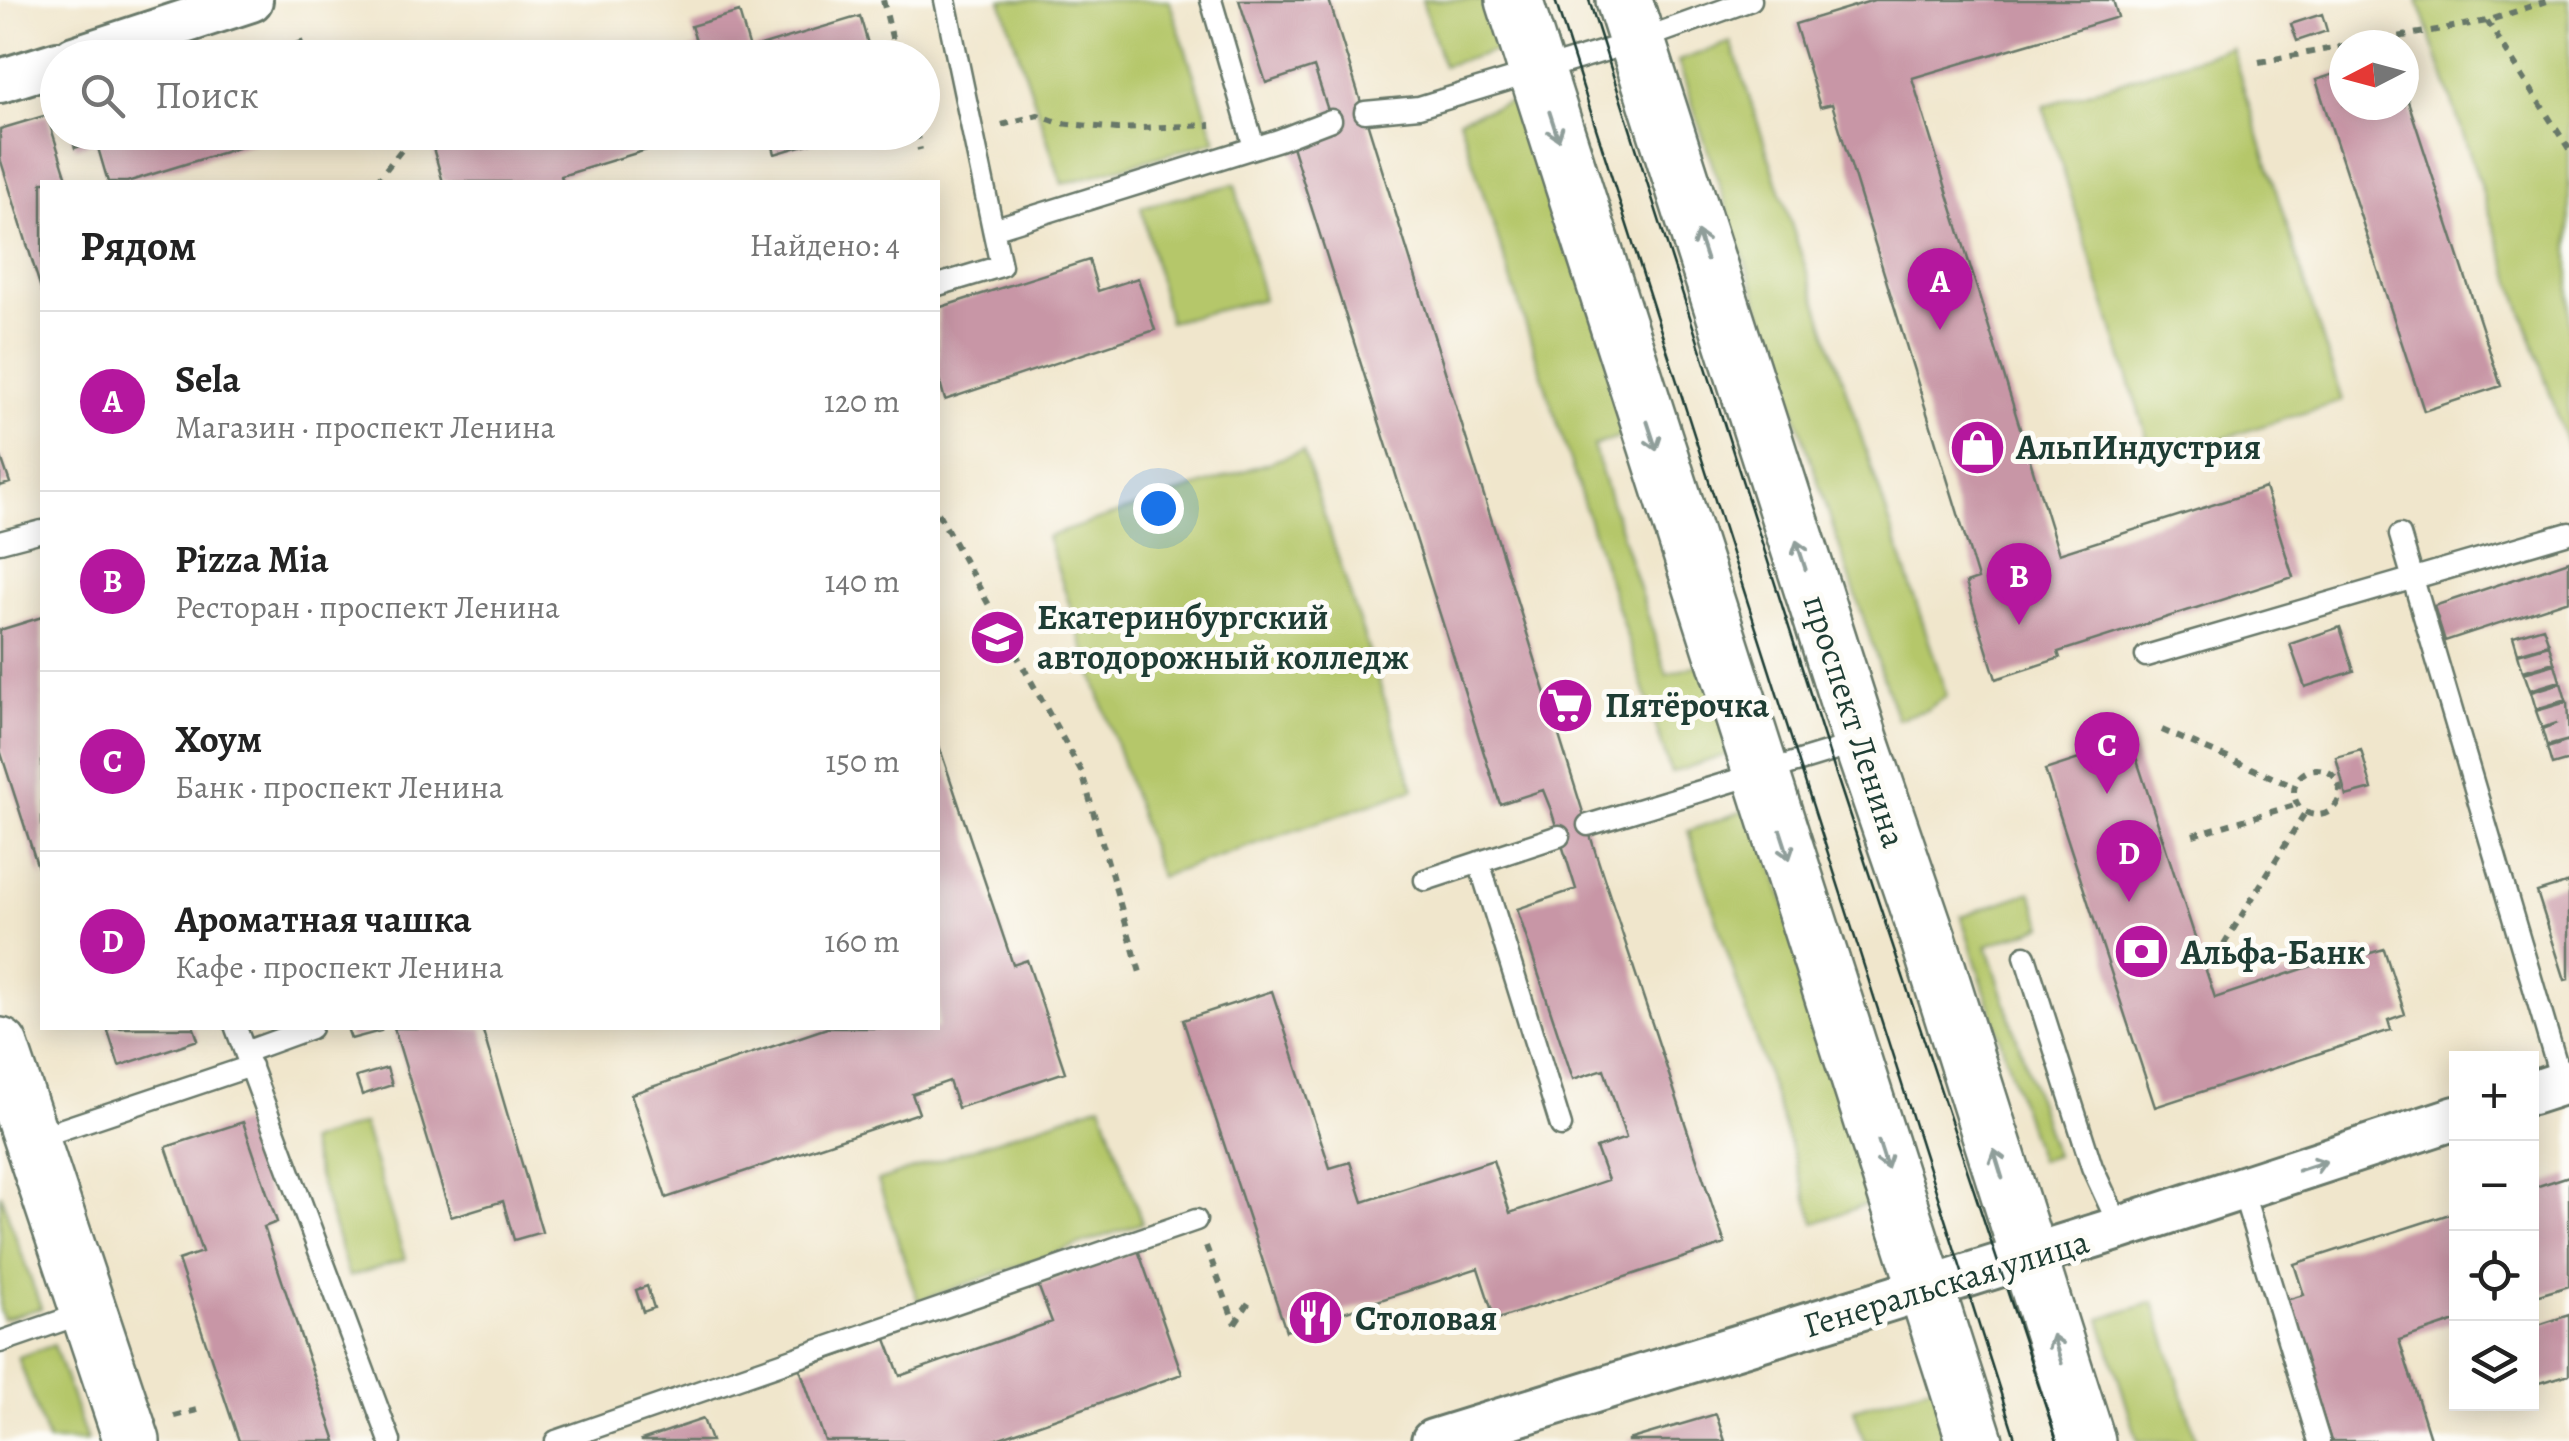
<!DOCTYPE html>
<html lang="ru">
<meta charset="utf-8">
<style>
:root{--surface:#fff;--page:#f6f6f6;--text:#222;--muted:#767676;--line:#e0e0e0;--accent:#b5179e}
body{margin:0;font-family:Alegreya,serif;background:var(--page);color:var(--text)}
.controls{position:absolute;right:30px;bottom:30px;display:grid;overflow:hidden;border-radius:0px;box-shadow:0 5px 25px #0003}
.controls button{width:90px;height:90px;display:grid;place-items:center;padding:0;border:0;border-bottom:2px solid var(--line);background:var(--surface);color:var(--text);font:50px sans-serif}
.compass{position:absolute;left:2329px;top:30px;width:90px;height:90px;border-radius:50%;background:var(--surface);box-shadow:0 5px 25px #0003;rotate:264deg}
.you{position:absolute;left:1158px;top:508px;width:35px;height:35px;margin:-25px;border:8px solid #fff;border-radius:50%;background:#1a73e8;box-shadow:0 0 0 15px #1a73e833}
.badge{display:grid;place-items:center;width:65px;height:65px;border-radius:50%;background:var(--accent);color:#fff;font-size:32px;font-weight:700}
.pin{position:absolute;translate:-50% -82px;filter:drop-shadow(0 2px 5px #0008)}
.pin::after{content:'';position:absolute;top:52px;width:35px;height:30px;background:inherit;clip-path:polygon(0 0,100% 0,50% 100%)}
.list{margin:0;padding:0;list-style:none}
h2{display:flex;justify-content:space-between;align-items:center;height:130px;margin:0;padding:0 40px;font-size:42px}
h2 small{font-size:32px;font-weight:400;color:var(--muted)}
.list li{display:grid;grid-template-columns:65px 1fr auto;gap:30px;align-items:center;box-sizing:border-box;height:180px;padding:0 40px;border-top:2px solid var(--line)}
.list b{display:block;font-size:38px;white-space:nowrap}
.list p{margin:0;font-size:32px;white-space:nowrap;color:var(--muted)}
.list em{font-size:32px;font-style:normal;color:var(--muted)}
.icon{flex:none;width:55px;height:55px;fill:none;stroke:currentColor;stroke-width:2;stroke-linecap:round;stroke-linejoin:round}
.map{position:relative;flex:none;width:2569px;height:1441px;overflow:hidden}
.search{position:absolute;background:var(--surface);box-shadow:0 5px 25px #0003;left:40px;top:40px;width:900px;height:110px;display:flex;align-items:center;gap:25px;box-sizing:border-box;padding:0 35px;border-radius:55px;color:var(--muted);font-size:38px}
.panel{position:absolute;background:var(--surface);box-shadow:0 5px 25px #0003;left:40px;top:180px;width:900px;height:850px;border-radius:0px}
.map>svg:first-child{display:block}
.green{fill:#b5c76b;stroke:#6a8250;stroke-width:2.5}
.building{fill:#c896a6}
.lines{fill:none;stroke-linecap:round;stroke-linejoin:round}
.lane-casing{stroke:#687869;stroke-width:25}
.street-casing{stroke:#687869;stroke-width:48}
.secondary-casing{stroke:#687869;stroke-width:60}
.path{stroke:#687869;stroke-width:6;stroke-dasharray:8 8;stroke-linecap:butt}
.lane{stroke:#fff;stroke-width:20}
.street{stroke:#fff;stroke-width:42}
.secondary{stroke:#fff;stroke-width:55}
.tram{stroke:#1f3d34;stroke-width:2.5}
.oneway{stroke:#8f9e9a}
.labels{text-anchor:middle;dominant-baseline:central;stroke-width:10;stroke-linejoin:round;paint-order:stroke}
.poi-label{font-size:35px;font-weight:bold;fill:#1f3d34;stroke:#fdfcf7;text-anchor:start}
.street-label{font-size:35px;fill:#1f3d34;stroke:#fdfcf7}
</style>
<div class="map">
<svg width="2569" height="1441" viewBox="0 0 2569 1441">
<rect width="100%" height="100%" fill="#fdfcf7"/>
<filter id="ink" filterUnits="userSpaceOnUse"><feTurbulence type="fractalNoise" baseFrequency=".01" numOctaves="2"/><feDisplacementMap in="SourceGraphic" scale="20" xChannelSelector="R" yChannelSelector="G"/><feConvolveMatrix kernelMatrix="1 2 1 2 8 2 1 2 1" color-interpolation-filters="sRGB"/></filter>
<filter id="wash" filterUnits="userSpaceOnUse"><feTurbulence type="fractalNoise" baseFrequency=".0048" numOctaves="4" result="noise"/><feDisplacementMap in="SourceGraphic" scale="40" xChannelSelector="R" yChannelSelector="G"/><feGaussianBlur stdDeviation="2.25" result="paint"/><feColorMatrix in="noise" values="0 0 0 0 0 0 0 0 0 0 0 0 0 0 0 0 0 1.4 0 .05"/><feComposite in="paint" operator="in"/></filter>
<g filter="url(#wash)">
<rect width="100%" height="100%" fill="#f0e6cc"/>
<path class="green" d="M1001,0H1169L1216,141L1062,184Z
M1422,0H1494L1509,47L1443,66Z
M2418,0H2569V450Z
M1731,42L1947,696L1926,710L1897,719L1678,61Z
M2231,47L2342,401L2154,460L2043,106Z
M1525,97L1633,432L1593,446L1667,675L1706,662L1735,752L1671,773L1459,119Z
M1235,184L1263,299L1169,322L1141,207Z
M1303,451L1414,789L1160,877L1047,537Z
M1754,807L1880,1199L1815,1223L1688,831Z
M2031,892L2044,926L1987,945L2055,1156L2039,1161L1961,916Z
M1101,1104L1142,1223L918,1301L878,1181Z
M363,1124L405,1259L349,1277L308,1142Z
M0,1193L41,1308L3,1319L0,1310Z
M2154,1302L2197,1441H2138L2100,1319Z
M54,1345L87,1441H48L18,1357Z
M1939,1383L1956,1441H1864L1854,1409Z"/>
<g id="blocks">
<path class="building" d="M1239,0H1329L1596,854L1725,1244L1495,1320L1478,1268L1286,1331L1183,1020L1272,991L1330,1168L1350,1162L1363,1202L1493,1160L1510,1213L1608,1180L1596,1148L1626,1138L1604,1069L1573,1079L1517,909L1576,889L1551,810L1543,790L1500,804L1291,143L1334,129L1314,67L1266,83Z
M1874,0H2113L2118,17L1912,78L2059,554L2265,488L2293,577L2058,652L2060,658L1996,679L1966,583L1978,579L1832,104L1820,107L1795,24Z
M739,12L750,49L860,16L872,58H667L698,47L691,26Z
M2322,14L2327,31L2297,41L2291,24Z
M302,41L307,58H250V57Z
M2344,71V105H2404L2405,92L2501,386L2424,411L2316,80Z
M47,115L68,182H42V292L0,158V129Z
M70,132H286V133L127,182H108L96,141L75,148Z
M484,132H702V133L561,176L563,182H443L433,148Z
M769,132H844V133L775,154Z
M1089,260L1098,291L1138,278L1155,330L945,400L938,375V308Z
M0,454L10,483L0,486Z
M2569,561V600L2445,641L2434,606Z
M42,617V880L0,750V630Z
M2340,627L2354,671L2305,687L2290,644Z
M2543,627L2549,644L2518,653L2513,636Z
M2549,645L2554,662L2523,671L2518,654Z
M2555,664L2560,681L2530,690L2524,673Z
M2561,683L2566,700L2536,709L2531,692Z
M2567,702L2569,740L2547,746L2542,729L2557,723L2542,728L2536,711Z
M2569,741V760L2552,765L2547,748Z
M2131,742L2215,998L2363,949L2367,954L2384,949L2405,1014L2388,1020L2391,1030L2155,1107L2045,770Z
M938,743L1013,965L1027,960L1065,1072L958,1108L949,1081L912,1094L919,1113L666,1198L631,1094L827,1028H938Z
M2361,750L2372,789L2346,796L2336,757Z
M2569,882V979L2565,980L2537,892Z
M107,1028H194L198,1040L119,1066Z
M347,1028H380L381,1031L351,1039Z
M394,1028H482L542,1232L514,1240L503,1201L451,1217Z
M387,1068L392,1085L362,1095L356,1077Z
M243,1122L277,1222L264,1227L336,1441H239L178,1260L202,1252L166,1147Z
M2569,1176V1286L2532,1297V1188Z
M2456,1212V1321L2399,1340L2431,1441H2331L2286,1300L2304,1295L2294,1264Z
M1138,1250L1182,1374L991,1441H825L800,1369L886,1339L900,1376L1052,1322L1038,1285Z
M647,1286L654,1308L643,1312L636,1290Z
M2569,1315V1374L2532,1385V1327Z
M1716,1414L1725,1441H1628V1440Z
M703,1419L711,1441H642L641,1440Z"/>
</g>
</g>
<g filter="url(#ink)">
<use href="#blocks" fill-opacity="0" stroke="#687869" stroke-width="2.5"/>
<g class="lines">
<defs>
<path id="lane" d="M945,0L993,229
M1211,0L1254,147
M1365,112L1419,107L1637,41L1751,0
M938,285L1001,266L993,229L1279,140L1331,120
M2400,535L2562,1083
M0,542L42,531
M2146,656L2569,533
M1588,825L1859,743
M1479,862L1561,1126
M1425,880L1559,836
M2025,956L2092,1167L2120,1228
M236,1028L390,1441
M245,1052L311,1028
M33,1139L251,1066
M2242,1189L2319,1441
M0,1342L87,1312
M556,1441L1196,1220"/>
<path id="street" d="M74,58L251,0
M0,81L58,63
M2532,1093L2569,1081
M1433,1441L2120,1228L2456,1118"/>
<path id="secondary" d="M1514,0L1975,1441
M1624,0L1861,742L1929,941L2087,1441
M0,1046L132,1441"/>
</defs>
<use href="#lane" class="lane-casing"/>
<use href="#street" class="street-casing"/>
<use href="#secondary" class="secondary-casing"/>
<path class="path" d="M883,0L897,58
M2487,21L2569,149
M2352,45L2487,21L2550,0
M2259,62L2344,46
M1002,125L1038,115L1060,123L1117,129L1211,125
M916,132L920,150
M376,182L403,148
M938,513L1082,773L1141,976
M2162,730L2295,787
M2294 792a23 23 0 1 1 46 0a23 23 0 1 1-46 0Z
M2193,835L2298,804
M2224,944L2306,811
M1206,1246L1235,1324
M1235,1323L1252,1298
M174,1416L197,1410"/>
<use href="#lane" class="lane"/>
<use href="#street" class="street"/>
<use href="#secondary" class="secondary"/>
<path class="tram" d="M1555,0L2016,1441
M1589,0L1829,753L2057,1441"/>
</g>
<defs><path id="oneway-shaft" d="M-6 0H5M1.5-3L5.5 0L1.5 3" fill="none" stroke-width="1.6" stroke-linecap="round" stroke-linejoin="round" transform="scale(2.5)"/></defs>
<g class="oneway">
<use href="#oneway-shaft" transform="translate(1554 126) rotate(72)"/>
<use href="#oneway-shaft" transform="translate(1702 246) rotate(-108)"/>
<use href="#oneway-shaft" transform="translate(1652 436) rotate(72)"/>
<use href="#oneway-shaft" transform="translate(1801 555) rotate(-108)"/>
<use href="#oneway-shaft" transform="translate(1785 845) rotate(72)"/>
<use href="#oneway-shaft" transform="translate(1883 1155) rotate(72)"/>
<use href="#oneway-shaft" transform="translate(1998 1164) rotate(-107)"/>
<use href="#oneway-shaft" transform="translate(2312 1166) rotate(-18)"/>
<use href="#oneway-shaft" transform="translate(2057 1349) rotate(-108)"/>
</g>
</g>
<defs>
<symbol id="shop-disc" viewBox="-11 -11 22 22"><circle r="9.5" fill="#b5179e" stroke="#fdfcf7"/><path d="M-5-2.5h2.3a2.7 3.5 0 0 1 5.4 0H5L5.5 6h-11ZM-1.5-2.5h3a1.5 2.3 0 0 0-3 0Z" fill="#fff"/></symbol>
<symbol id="university-disc" viewBox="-11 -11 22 22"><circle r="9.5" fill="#b5179e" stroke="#fdfcf7"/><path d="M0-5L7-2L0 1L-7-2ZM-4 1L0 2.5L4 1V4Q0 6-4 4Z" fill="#fff"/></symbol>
<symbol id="supermarket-disc" viewBox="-11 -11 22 22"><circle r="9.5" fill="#b5179e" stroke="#fdfcf7"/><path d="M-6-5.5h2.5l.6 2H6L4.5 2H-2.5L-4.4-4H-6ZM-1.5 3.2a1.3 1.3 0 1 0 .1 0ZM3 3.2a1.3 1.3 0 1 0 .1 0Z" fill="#fff"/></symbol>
<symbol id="bank-disc" viewBox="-11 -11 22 22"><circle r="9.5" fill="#b5179e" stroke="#fdfcf7"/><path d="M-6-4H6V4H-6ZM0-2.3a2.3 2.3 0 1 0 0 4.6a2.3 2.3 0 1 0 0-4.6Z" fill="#fff"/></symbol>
<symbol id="restaurant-disc" viewBox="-11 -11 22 22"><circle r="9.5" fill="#b5179e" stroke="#fdfcf7"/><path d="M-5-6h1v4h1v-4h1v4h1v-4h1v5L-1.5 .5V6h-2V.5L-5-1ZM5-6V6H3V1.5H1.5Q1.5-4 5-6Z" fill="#fff"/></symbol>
</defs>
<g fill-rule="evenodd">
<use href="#shop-disc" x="1946" y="416" width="63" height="63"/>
<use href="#university-disc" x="966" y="606" width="63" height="63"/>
<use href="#supermarket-disc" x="1534" y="674" width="63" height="63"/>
<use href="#bank-disc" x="2110" y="920" width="63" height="63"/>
<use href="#restaurant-disc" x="1284" y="1286" width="63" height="63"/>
</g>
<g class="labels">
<g class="poi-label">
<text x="2016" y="447">АльпИндустрия</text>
<text x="1037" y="617">Екатеринбургский<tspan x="1037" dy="40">автодорожный колледж</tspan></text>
<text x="1605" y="705">Пятёрочка</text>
<text x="2181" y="952">Альфа-Банк</text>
<text x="1355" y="1318">Столовая</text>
</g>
<g class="street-label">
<text transform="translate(1855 721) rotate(72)">проспект Ленина</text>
<text transform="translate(1946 1283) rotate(-17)">Генеральская улица</text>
</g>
</g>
</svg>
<div class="controls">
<button>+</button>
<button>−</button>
<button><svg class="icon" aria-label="locate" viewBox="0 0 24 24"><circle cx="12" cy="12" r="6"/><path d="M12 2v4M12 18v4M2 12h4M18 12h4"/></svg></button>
<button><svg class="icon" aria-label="layers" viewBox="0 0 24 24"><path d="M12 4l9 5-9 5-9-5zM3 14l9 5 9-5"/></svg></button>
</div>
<svg class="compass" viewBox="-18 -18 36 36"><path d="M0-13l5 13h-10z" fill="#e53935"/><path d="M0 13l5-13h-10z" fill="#767676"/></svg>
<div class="you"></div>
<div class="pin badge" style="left:1940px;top:330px">A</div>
<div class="pin badge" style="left:2019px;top:625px">B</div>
<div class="pin badge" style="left:2107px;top:794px">C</div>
<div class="pin badge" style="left:2129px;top:902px">D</div>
<div class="search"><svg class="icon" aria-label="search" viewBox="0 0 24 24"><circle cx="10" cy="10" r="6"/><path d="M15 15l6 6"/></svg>Поиск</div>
<section class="panel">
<h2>Рядом<small>Найдено: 4</small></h2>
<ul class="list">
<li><span class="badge">A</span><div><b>Sela</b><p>Магазин · проспект Ленина</p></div><em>120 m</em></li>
<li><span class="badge">B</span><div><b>Pizza Mia</b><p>Ресторан · проспект Ленина</p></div><em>140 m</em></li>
<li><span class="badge">C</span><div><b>Хоум</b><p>Банк · проспект Ленина</p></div><em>150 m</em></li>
<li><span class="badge">D</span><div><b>Ароматная чашка</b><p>Кафе · проспект Ленина</p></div><em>160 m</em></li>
</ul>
</section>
</div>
